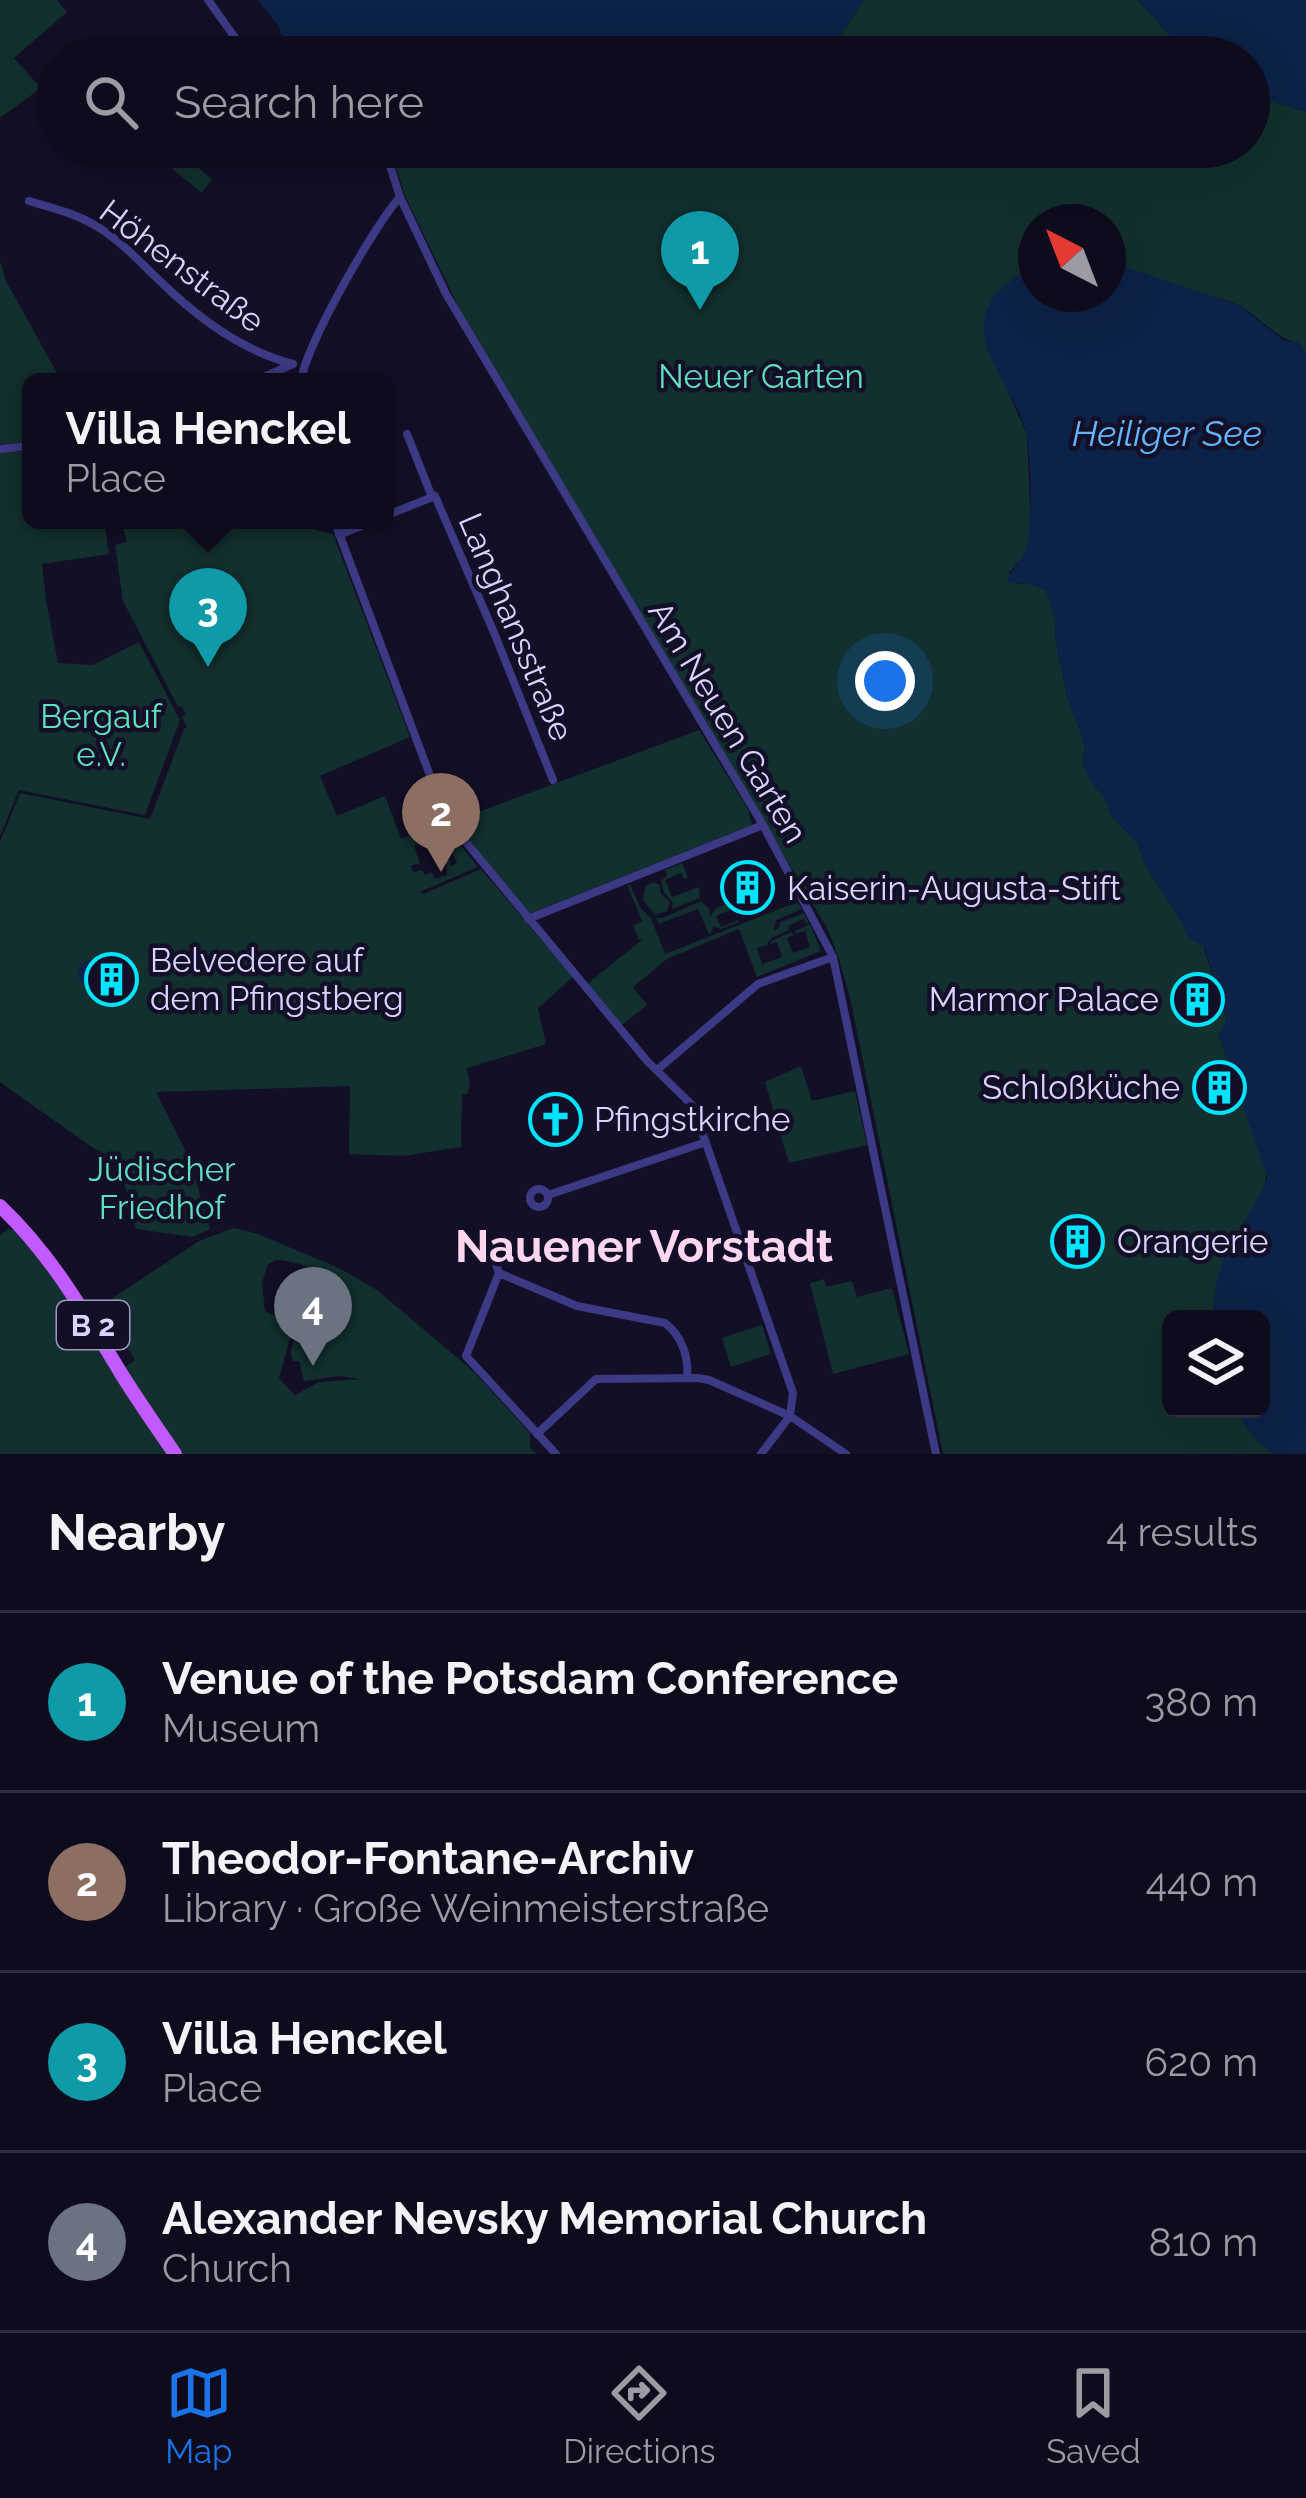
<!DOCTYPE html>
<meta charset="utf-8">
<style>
:root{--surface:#0e0b1c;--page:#1c1929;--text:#f1f3f6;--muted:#9b9ba3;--line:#2e2b3b;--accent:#1a73e8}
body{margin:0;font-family:Raleway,sans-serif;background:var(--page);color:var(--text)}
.controls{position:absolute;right:36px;bottom:36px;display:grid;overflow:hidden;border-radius:18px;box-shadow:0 12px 48px #0002}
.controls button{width:108px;height:108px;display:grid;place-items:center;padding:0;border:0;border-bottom:3px solid var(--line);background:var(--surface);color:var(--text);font:60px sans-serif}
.compass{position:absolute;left:1018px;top:204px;width:108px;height:108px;border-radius:50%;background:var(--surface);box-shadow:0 12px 48px #0002;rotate:318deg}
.you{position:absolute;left:885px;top:681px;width:42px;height:42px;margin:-30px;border:9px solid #fff;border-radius:50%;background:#1a73e8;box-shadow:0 0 0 18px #1a73e833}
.badge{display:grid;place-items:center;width:78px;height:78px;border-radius:50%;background:var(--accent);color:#fff;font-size:39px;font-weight:700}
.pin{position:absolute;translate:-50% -99px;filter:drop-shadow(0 3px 6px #0008)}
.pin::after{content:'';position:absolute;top:63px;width:42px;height:36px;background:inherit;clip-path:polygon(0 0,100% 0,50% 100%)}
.popup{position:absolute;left:22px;top:373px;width:372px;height:156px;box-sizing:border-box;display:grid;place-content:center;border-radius:18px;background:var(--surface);filter:drop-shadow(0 3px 9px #0005);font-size:39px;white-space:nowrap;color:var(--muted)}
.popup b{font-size:45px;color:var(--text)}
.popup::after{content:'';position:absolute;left:50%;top:100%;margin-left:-24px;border:24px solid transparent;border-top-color:var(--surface)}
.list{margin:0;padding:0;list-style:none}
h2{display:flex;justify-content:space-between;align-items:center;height:156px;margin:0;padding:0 48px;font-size:51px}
h2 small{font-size:39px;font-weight:400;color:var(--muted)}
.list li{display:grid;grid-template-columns:78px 1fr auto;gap:36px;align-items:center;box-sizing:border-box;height:180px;padding:0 48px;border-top:3px solid var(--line)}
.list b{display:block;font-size:45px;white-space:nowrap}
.list p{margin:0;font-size:39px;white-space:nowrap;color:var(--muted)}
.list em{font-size:39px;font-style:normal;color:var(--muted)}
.icon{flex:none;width:66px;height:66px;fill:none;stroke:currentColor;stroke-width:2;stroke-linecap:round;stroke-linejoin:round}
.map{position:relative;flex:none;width:1306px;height:1454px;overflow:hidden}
.search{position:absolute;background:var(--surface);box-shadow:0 12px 48px #0002;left:36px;right:36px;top:36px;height:132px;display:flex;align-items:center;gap:30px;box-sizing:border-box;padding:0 42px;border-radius:66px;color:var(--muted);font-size:45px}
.sheet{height:876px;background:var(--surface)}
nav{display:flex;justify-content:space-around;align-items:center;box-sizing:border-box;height:168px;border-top:3px solid var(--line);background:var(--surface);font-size:33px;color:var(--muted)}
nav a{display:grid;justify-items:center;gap:6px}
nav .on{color:var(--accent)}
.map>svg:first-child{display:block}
.green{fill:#12302f;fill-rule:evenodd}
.water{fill:#0c2248}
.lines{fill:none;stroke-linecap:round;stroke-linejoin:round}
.minor{stroke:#3d3a85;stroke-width:8}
.primary{stroke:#c25bff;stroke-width:14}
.labels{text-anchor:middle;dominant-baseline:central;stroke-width:9;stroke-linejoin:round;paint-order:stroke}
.shield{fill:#130f26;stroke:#9e99be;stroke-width:3}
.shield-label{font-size:30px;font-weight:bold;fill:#d9d4ff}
.street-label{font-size:33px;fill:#d9d4ff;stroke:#130f26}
.park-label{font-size:33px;fill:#5fe0c0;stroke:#130f26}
.poi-label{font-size:33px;fill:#d9d4ff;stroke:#130f26;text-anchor:start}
.water-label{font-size:36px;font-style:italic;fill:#62b6ff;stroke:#130f26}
.district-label{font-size:45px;font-weight:bold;fill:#ffd6f0;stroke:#130f26}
</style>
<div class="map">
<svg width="1306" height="1454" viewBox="0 0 1306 1454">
<rect width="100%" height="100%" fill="#130f26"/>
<path class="green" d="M0,0H57L67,12L14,58L41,88L0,118Z
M864,0H1138L1179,45L1196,57H825Z
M1249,89L1271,101L1306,112V353L1299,343C1272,338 1259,313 1233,303C1195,289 1149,286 1108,278V222H1036V280L998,369L1027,434L1031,530L1024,556L1009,573L1018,584L1028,583L1046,590L1055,618V637L1067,696L1085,745L1083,763L1091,782L1104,797L1111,815L1137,843L1146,866L1184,926L1188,938L1203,945L1227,1021L1219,1035L1266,1168C1268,1199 1239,1227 1227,1254C1218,1274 1214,1298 1213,1319H1171V1409H1233L1257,1440L1273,1454H943L850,998L838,956L827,928L479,349L406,198L389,147H1249Z
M182,155L212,179L202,193L172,169Z
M0,261L6,281L62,382H31V443L0,444Z
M0,452H31V520H104L109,554L42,564L46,600L58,663L93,665L139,642L180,720L145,815L19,790L0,836Z
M110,520H284L285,523L333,534L410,737L320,776L337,816L385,796L401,839L442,822L450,831L434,838L432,832L426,833L428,840L414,846L420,863L411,866L413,872L422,870L425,875L432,872L435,879L447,875L446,860L449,859L452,866L457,863L447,840L452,834L478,867L420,892L423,894L481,869L573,977L538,1008L546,1044L467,1068L470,1086L467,1094L462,1095L461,1147L403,1156L349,1154L350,1086L156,1092L190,1160L210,1229L193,1237L136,1229L117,1156L105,1154L93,1148L0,1082V842L20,793L150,819L184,729L187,727L182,717L186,714L181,706L178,707L123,601L115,545L127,542L123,526L112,527Z
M699,730L748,809L752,825L529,914L449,823Z
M682,863L688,877L684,879L681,873L665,880L672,897L699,887L700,898L672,909L673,903L664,892L661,881L667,875L665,870Z
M652,882L660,885L661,894L670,902L667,911L655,915L643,900L645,887Z
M630,884L641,909L651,918L665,954L797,902L802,909L776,920L774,930L778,929L781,922L804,913L809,922L806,924L803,919L788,926L789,930L771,938L767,945L757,948L762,964L782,957L777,942L770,944L771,941L791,932L794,935L787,938L793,953L810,947L805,931L796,934L795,931L810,924L821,951L757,977L739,929L667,959L633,987L647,1005L621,1026L586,985L643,939L639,940L633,926L642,921L627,885Z
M744,892L748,902L716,916L721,927L738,920L739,922L721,929L713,926L712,932L709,934L698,909L659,924L656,918H663L701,901L709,909L710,917L716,908L737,900L738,894Z
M801,1066L812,1101L855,1091L867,1145L789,1163L765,1082Z
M234,1228L258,1234L341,1269L377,1290L473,1371L530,1433V1448L537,1454H0V1235L8,1229L27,1232L120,1371L135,1360L102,1305L199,1241ZM276,1260C305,1262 318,1270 340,1288L341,1294L321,1310L328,1321L312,1330L298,1334C293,1343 288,1350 293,1361H299L304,1381L339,1376L362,1379L319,1382L295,1395L279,1378L295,1321L292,1315L283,1320L265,1311L262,1283L268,1264Z
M824,1279L826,1287L852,1281L857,1297L892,1288L909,1354L833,1374L810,1283Z
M762,1325L771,1354L731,1367L722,1338Z"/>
<path class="water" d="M258,0H864L825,57H305L280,33V28Z
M1138,0H1306V112L1271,101L1249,89V57H1196L1179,45Z
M1108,261L1240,306L1283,340L1299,343L1306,353V1454H1273L1257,1440L1233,1409H1261V1319H1213C1213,1306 1214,1293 1217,1281C1226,1243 1254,1213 1267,1177L1219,1035L1227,1020L1204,946L1188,938L1184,926L1146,866L1137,843L1111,815L1104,797L1091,782L1083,763L1085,745L1067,696L1055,637V618L1046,590L1028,583H1010L1008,579C1011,569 1018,565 1023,556C1034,538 1031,459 1027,436C1019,390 956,337 998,292C1009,282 1022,271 1036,266V294H1108Z
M78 973a13 13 0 1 1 26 0a13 13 0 1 1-26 0Z"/>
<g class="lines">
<path class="minor" d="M208,0L249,57
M384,147L400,197L446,294L763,825L833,957L936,1454
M29,201C53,208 77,214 98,227C122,242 141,263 161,282C199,319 242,351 293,364
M252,382L293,364
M301,382C304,348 375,224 400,197
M407,434L432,497
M0,449L31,446
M385,516L435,496L495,635L553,780
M334,520L446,818L647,1061L693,1106L793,1393L790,1416L761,1454
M339,535L376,520
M528,919L763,825
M657,1070L758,984L833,957
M530 1198a9 9 0 1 1 18 0a9 9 0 1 1-18 0Z
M548,1195L706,1142
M495,1262L499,1273L466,1356L556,1454
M499,1273L577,1306L665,1323C682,1336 689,1357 687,1378
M537,1434L596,1379L698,1378L709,1380L790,1416L846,1454"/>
<path class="primary" d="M0,1206C52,1255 85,1314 122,1375C139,1402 157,1428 175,1454"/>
</g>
<defs>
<symbol id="building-ring" viewBox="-11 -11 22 22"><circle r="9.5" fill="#130f26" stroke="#00e5ff" stroke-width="1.5"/><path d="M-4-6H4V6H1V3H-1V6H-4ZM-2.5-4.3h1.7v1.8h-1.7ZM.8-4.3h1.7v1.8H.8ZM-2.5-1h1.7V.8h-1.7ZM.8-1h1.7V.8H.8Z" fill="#00e5ff"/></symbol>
<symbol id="church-ring" viewBox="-11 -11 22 22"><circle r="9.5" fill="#130f26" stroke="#00e5ff" stroke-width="1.5"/><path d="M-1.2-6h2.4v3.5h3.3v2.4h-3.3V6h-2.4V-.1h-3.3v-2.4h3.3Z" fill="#00e5ff"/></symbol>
</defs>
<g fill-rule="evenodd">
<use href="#building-ring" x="718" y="858" width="59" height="59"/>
<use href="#building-ring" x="82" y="950" width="59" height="59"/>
<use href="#building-ring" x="1168" y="970" width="59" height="59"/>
<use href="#building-ring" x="1190" y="1058" width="59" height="59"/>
<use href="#church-ring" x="526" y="1090" width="59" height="59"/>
<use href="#building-ring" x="1048" y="1212" width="59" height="59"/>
</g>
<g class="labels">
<rect class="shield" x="57" y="1301" width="72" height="48" rx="9"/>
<g class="shield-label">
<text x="93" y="1325">B 2</text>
</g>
<g class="street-label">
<text transform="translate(182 266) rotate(37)">Höhenstraße</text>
<text transform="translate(516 627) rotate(67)">Langhansstraße</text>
<text transform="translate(728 722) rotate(59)">Am Neuen Garten</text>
</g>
<g class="park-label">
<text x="761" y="376">Neuer Garten</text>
<text x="101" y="716">Bergauf<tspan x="101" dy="38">e.V.</tspan></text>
<text x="162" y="1169">Jüdischer<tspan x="162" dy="38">Friedhof</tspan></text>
</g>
<g class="poi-label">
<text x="787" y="888">Kaiserin-Augusta-Stift</text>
<text x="150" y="960">Belvedere auf<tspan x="150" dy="38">dem Pfingstberg</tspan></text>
<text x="1159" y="999" text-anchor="end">Marmor Palace</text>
<text x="1180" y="1087" text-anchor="end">Schloßküche</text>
<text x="594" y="1119">Pfingstkirche</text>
<text x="1117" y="1241">Orangerie</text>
</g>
<g class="water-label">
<text x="1167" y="433">Heiliger See</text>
</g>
<g class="district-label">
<text x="644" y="1246">Nauener Vorstadt</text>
</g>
</g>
</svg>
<div class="controls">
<button><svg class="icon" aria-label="layers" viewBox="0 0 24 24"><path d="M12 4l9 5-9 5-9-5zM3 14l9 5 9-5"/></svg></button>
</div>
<svg class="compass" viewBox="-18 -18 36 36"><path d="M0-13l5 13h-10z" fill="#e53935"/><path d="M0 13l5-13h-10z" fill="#9b9ba3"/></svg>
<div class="you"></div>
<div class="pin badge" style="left:700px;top:310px;background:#0f9aa8">1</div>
<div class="pin badge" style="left:441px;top:872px;background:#8d6e63">2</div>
<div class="pin badge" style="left:208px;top:667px;background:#0f9aa8">3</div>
<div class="popup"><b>Villa Henckel</b>Place</div>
<div class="pin badge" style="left:313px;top:1366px;background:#6b7280">4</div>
<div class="search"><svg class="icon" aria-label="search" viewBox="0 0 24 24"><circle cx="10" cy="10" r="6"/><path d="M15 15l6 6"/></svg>Search here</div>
</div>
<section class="sheet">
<h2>Nearby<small>4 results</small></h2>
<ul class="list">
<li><span class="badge" style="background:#0f9aa8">1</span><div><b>Venue of the Potsdam Conference</b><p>Museum</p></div><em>380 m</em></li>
<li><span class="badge" style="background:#8d6e63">2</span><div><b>Theodor-Fontane-Archiv</b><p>Library · Große Weinmeisterstraße</p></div><em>440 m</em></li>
<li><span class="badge" style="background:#0f9aa8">3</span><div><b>Villa Henckel</b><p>Place</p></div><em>620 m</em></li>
<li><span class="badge" style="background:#6b7280">4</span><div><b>Alexander Nevsky Memorial Church</b><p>Church</p></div><em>810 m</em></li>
</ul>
</section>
<nav>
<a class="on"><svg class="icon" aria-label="map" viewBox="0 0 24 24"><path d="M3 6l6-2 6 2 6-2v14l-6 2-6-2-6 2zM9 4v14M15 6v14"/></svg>Map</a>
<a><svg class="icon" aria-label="directions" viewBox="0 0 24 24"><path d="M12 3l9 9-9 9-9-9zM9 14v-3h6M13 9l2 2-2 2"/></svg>Directions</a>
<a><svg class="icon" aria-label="saved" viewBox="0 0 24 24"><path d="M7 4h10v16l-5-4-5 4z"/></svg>Saved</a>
</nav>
